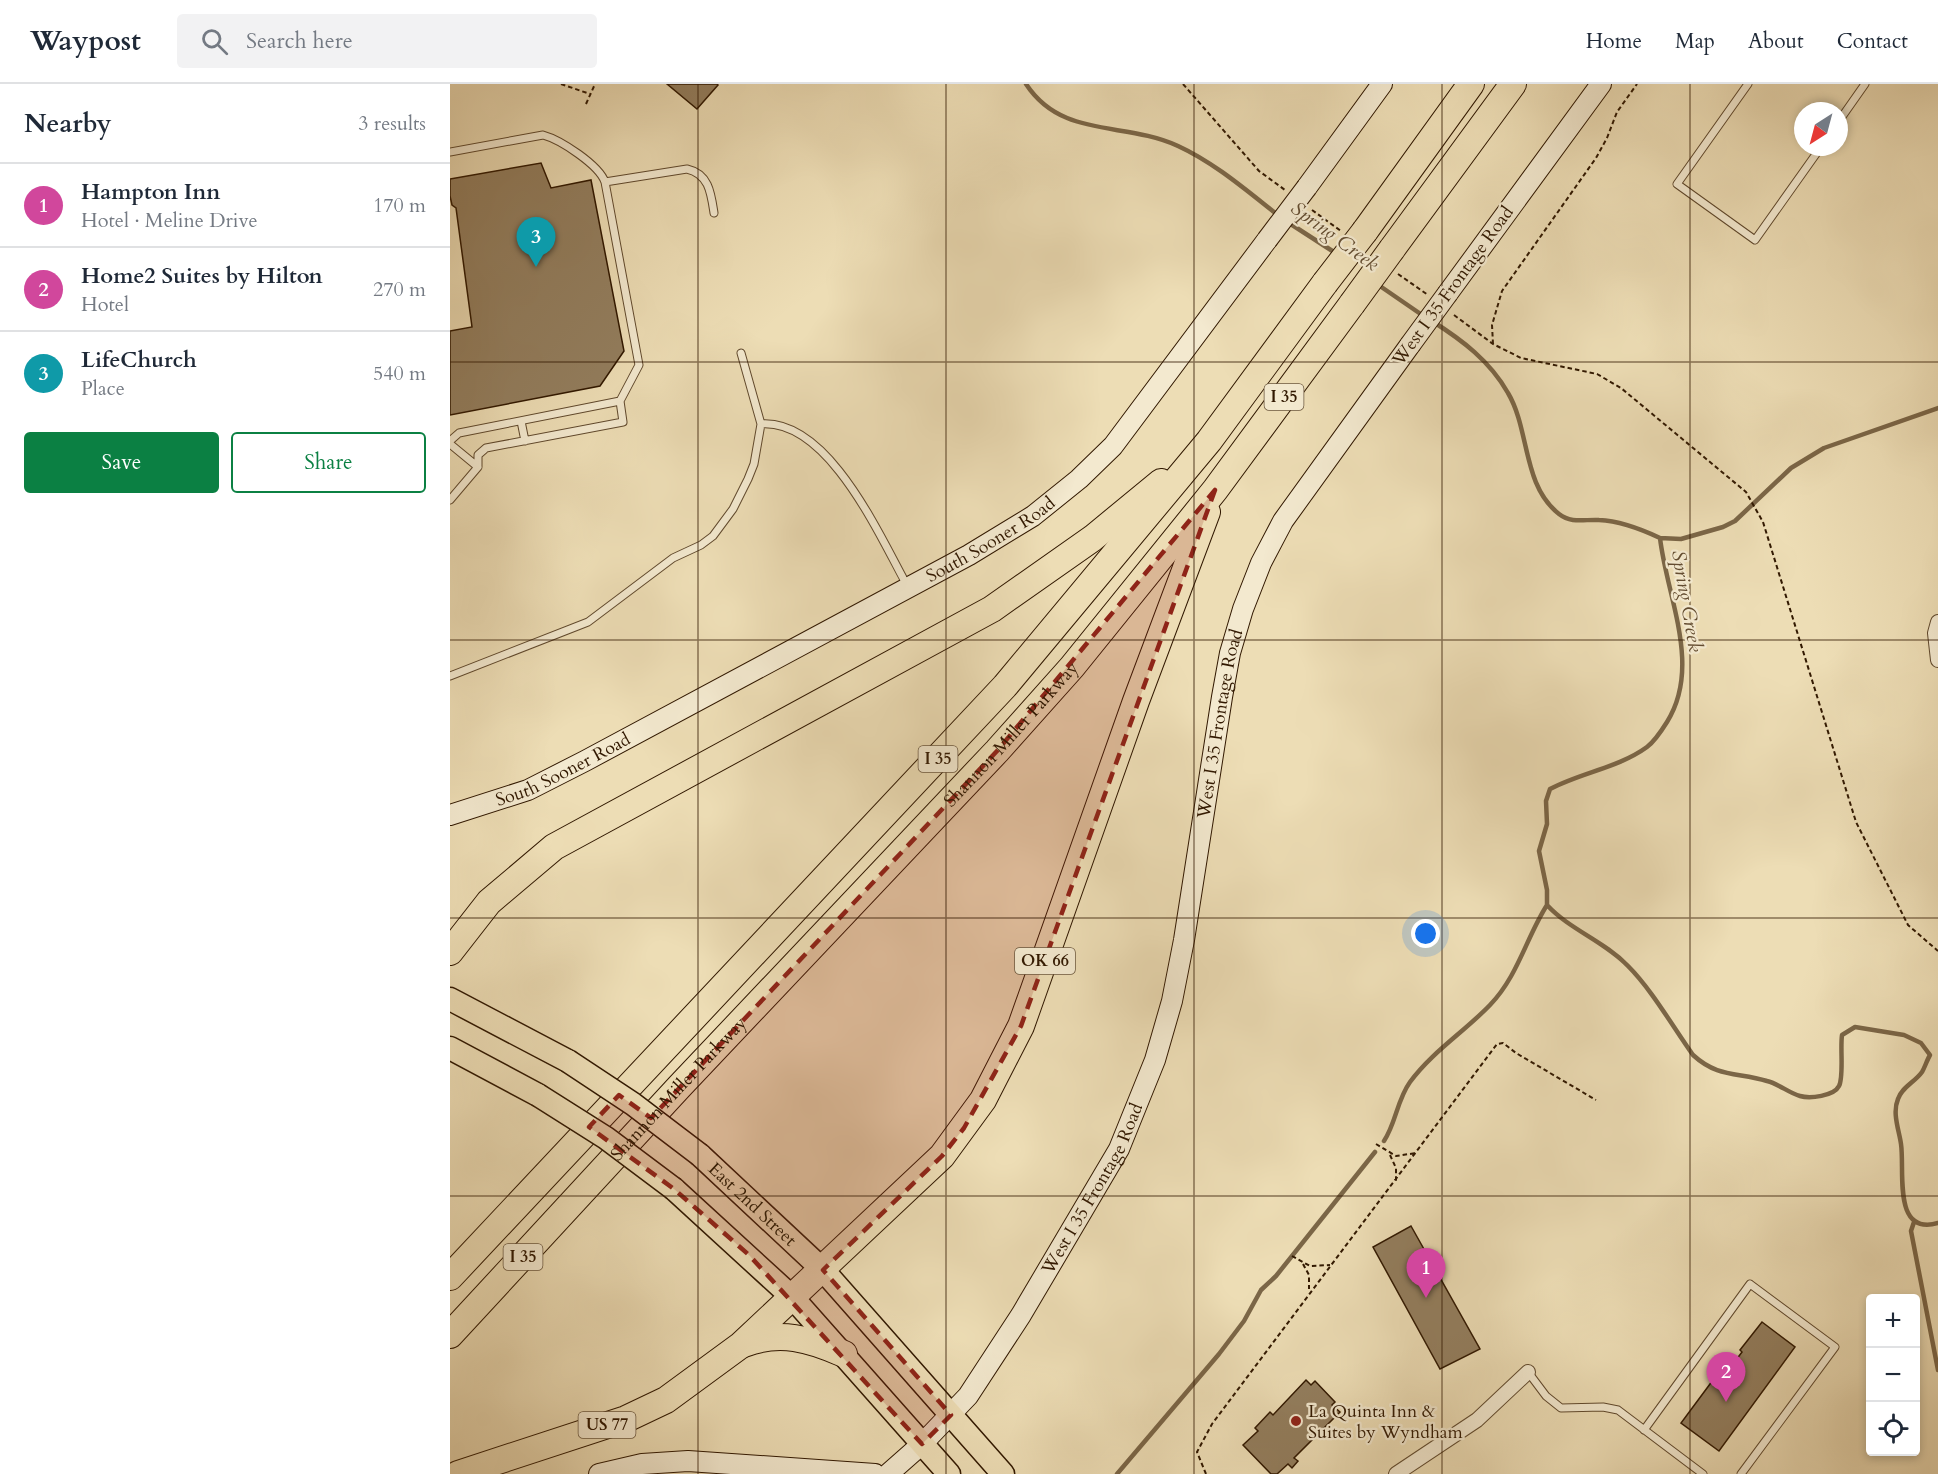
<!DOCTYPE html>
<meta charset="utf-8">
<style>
:root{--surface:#fff;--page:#f2f2f3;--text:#1f2937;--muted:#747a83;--line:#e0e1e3;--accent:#0b8043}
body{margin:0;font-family:Cardo,serif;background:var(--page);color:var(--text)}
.controls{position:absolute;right:18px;bottom:18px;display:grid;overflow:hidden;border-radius:6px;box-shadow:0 3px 9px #0003}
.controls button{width:54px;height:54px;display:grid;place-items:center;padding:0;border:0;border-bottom:2px solid var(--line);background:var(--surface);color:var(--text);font:30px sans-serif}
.compass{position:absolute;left:1344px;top:18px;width:54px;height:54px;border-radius:50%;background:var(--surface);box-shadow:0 3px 9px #0003;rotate:216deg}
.you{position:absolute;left:976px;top:850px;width:21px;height:21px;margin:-15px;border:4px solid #fff;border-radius:50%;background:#1a73e8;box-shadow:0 0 0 9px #1a73e833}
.badge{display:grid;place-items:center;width:39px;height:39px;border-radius:50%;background:var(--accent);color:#fff;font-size:20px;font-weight:700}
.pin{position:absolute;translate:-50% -50px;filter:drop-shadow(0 2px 3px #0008)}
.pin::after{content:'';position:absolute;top:32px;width:21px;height:18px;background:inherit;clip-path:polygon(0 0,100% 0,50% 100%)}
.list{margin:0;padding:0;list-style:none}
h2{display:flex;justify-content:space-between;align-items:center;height:78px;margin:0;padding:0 24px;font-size:26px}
h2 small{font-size:20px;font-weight:400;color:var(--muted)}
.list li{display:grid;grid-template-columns:39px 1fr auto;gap:18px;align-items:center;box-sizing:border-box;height:84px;padding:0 24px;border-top:2px solid var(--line)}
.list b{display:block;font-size:22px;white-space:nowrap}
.list p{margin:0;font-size:20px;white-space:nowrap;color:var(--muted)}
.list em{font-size:20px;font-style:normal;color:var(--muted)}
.actions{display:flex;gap:12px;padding:18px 24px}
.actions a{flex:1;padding:14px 0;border:2px solid var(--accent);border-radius:6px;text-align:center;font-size:21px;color:var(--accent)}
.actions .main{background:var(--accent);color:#fff}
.icon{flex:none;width:33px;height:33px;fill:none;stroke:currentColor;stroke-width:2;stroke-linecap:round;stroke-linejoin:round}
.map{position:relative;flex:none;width:1488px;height:1390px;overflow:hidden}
header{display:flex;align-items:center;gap:36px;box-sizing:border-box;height:84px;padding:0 30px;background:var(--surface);border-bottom:2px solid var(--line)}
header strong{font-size:28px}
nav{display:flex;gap:33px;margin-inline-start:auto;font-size:21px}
.search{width:420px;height:54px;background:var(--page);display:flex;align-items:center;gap:15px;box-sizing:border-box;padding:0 21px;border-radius:6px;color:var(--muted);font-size:22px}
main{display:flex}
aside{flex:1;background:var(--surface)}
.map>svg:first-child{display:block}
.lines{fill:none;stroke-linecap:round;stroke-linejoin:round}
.stream{stroke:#7b6647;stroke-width:4.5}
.building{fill:#937e5e;stroke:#311800;stroke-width:1.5}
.lane-casing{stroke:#60492d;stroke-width:9}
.street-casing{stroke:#60492d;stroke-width:16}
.secondary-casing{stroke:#311800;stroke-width:22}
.primary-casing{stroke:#311800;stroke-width:25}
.highway-casing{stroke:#311800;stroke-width:28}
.path{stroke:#311800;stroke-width:2;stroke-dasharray:4.5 3;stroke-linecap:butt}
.lane{stroke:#f3e9cf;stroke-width:7}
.street{stroke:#f3e9cf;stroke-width:14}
.secondary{stroke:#f3e9cf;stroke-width:20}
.primary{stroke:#edddb5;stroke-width:22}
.highway{stroke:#edddb5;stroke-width:26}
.secondary-bridge-casing{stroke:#311800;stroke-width:22;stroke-linecap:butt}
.primary-bridge-casing{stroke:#311800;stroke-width:25;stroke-linecap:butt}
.highway-bridge-casing{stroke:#311800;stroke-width:28;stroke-linecap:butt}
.secondary-bridge{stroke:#f3e9cf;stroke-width:20}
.primary-bridge{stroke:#edddb5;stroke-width:22}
.highway-bridge{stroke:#edddb5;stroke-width:26}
.marked{fill:#8f2418;fill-opacity:0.2;stroke:#8f2418;stroke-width:4.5;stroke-dasharray:12 8;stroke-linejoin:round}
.grid{fill:none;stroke:#311800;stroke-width:1.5;stroke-opacity:0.55}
.poi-dot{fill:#8f2418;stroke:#f3e9cf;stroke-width:2}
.labels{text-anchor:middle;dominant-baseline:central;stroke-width:4.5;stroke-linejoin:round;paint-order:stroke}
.shield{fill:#f3e9cf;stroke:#6b573e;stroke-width:1.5}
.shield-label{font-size:16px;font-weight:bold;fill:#311800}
.street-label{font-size:18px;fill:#311800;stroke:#f3e9cf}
.poi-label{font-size:18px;fill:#311800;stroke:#f3e9cf;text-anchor:start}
.water-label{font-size:20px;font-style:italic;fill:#634c30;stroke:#f3e9cf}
</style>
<header>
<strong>Waypost</strong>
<div class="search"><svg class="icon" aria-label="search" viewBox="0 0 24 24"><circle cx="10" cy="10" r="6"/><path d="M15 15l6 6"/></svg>Search here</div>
<nav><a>Home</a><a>Map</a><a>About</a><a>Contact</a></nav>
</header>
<main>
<aside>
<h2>Nearby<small>3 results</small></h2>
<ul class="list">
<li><span class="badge" style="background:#d1479c">1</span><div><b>Hampton Inn</b><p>Hotel · Meline Drive</p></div><em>170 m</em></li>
<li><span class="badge" style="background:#d1479c">2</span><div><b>Home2 Suites by Hilton</b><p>Hotel</p></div><em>270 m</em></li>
<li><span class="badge" style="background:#0f9aa8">3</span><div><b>LifeChurch</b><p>Place</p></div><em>540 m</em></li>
</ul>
<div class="actions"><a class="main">Save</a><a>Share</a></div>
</aside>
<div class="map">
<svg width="1488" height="1390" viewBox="0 0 1488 1390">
<rect width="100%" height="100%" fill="#edddb5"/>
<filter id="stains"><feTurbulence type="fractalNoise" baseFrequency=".00333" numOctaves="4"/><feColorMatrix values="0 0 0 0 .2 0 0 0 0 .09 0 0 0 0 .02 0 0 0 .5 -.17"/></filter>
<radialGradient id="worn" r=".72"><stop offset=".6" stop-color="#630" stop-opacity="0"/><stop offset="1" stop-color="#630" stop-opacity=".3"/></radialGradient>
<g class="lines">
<path class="stream" d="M576,0C612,55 674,37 728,62C765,79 797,107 829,132
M836,137L887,170
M927,200L975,233
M982,237C1012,256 1040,277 1058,309C1080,346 1072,401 1109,430C1122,440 1135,435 1149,436C1171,437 1191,445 1210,454
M1210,454C1217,514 1252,582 1217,638C1212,646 1205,657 1197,663C1168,684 1132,688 1100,705L1096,717L1097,740L1089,767L1097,806V821C1120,846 1154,857 1178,882C1202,906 1223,943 1243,971C1268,994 1288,988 1317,997C1329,1000 1339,1009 1350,1012C1360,1015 1384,1012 1389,1002C1394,993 1390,964 1392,951L1405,943L1454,951L1471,959L1480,971C1477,976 1475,983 1472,988C1465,998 1452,1003 1448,1015C1442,1029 1449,1046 1451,1060C1455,1087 1442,1152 1488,1139
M1210,454L1231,455L1273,443L1285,437L1341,384L1374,364L1488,324
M934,1057C946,1039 947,1016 960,998C982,968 1014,948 1040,921C1068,892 1076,854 1097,821
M1464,1138L1461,1147L1488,1286
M667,1390L769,1270L794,1237L811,1206L826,1192L925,1068"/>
</g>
<path class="building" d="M217,0H267L268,1L247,25Z
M91,79L101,104L141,96L174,267L150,302L0,331V247L22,243L6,124L2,121L0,112V95Z
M961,1142L1030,1265L990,1285L923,1163Z
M1312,1238L1345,1263L1269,1367L1231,1339L1263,1296L1266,1297L1282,1278L1283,1280L1292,1268L1290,1266Z
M856,1296L861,1301L865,1297L885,1318L882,1321L890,1328L844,1374L848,1377L842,1384L838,1380L827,1390H821L793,1361L808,1347L805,1344L820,1328L823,1331Z"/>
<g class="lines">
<defs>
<path id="lane" d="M1298,0L1227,100L1305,156L1371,63
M1389,37L1415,0
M0,68L93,51C111,56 149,81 155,98L237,85C259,90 261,109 264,129
M71,337L75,357
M311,340C379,335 430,453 458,503
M0,357L9,349L170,317
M0,360L28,383
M0,416L28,383V371L36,364L173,338L170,317L189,281L155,98
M0,592L138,538L223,474L251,461L263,452L283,425L298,395L304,380L311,340L291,269
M1078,1288L1096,1312L1111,1324L1153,1323L1168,1326L1253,1390
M1194,1346L1300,1200L1385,1263L1291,1390"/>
<path id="street" d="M1488,538L1485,549L1488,576
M946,1390L1027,1336L1078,1288"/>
<g id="secondary">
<path d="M857,103L932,0"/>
<path d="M998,209L1151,0"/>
<path id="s1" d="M0,731L78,706L135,677L519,471L583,432L629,395L663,362L817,156"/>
<path d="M149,1390L192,1380L238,1377L425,1390"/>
<path id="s2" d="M438,1390L472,1360L518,1312L571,1231L669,1065L705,976L722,917L734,856L772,613L780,569L793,525L811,479L833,437L960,261"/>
</g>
<g id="primary">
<path d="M0,915L118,977"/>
<path d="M0,964L88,1011"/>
<path id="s3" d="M250,1071L373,1186L553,1390"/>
<path d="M224,1105L343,1214L499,1390"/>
</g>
<g id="highway">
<path d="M915,147L1021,0"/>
<path d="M942,165L1063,0"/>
<path d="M0,868L39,818L104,763L542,525L643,454L711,398"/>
<path d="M0,1193L555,602L759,357L875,199"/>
<path id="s4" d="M0,1251L229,1003L547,667L622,583L765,406L902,220"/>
<path d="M294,1260C330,1246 360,1255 394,1270"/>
<path d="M8,1390L176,1335L216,1316L291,1261L492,1072L533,1016L571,942L686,617L757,428"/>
</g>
</defs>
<use href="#lane" class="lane-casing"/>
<use href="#street" class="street-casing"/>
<use href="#secondary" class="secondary-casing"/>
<use href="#primary" class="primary-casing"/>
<use href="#highway" class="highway-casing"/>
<path class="path" d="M111,0L140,10
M733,0L809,87L835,106
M136,20L145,0
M862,126L891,147
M948,190L978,211
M1004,231L1043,260L1071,274L1147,290L1171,304L1296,408L1313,438L1406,738L1458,841L1488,867
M1043,260L1042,241L1052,207L1146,74L1157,54L1167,28L1187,0
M926,1060L946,1072L966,1069
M940,1071L946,1084V1097
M842,1172L860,1182L880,1181
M853,1180L859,1191V1205
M756,1390L747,1368L762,1340L1047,960L1053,959L1066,969L1146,1016"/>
<use href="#lane" class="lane"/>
<use href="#street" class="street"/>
<use href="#secondary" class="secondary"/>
<use href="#primary" class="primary"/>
<use href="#highway" class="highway"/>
<defs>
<path id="secondary-bridge" d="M817,156L857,103
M960,261L998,209"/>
<path id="primary-bridge" d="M118,977L183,1020L250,1071
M88,1011L156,1054L224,1105"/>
<path id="highway-bridge" d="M875,199L915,147
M902,220L942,165"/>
</defs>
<use href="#secondary-bridge" class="secondary-bridge-casing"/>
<use href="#primary-bridge" class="primary-bridge-casing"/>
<use href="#highway-bridge" class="highway-bridge-casing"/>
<use href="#secondary-bridge" class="secondary-bridge"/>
<use href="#primary-bridge" class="primary-bridge"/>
<use href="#highway-bridge" class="highway-bridge"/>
</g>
<path class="marked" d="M765,406L571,942L514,1044L492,1072L373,1186L501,1331L472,1360L299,1171L224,1105L139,1043L169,1011L201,1034L547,667Z"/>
<path class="grid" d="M248,0V1390M496,0V1390M744,0V1390M992,0V1390M1240,0V1390M0,278H1488M0,556H1488M0,834H1488M0,1112H1488"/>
<circle class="poi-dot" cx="846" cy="1337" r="6"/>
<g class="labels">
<g class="shield">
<rect x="814.5" y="300" width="39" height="26" rx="4.5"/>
<rect x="468.5" y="662" width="39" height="26" rx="4.5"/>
<rect x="565" y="864" width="60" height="26" rx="4.5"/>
<rect x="53.5" y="1160" width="39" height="26" rx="4.5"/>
<rect x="128.5" y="1328" width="57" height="26" rx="4.5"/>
</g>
<g class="shield-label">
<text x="834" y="313">I 35</text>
<text x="488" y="675">I 35</text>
<text x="595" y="877">OK 66</text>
<text x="73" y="1173">I 35</text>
<text x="157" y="1341">US 77</text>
</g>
<g class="street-label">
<text transform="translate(1003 202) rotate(-54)">West I 35 Frontage Road</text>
<text stroke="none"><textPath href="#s1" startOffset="608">South Sooner Road</textPath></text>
<text stroke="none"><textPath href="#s2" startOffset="840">West I 35 Frontage Road</textPath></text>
<text stroke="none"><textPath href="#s4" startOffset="822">Shannon Miller Parkway</textPath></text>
<text stroke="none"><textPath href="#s1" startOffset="122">South Sooner Road</textPath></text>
<text stroke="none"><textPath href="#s4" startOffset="336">Shannon Miller Parkway</textPath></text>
<text stroke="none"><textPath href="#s2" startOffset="354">West I 35 Frontage Road</textPath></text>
<text stroke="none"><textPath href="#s3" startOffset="72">East 2nd Street</textPath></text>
</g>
<g class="poi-label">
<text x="858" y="1327">La Quinta Inn &amp;<tspan x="858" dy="21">Suites by Wyndham</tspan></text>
</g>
<g class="water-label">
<text transform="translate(885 152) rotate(36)">Spring Creek</text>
<text transform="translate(1237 517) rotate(80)">Spring Creek</text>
</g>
</g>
<rect width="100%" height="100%" filter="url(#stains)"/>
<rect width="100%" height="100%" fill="url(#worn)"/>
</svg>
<div class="controls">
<button>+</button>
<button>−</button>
<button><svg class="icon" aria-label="locate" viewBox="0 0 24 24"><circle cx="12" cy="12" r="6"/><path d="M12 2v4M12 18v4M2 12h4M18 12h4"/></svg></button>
</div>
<svg class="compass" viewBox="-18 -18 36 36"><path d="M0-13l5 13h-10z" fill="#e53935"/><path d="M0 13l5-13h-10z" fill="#747a83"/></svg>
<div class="you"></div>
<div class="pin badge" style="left:976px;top:1214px;background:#d1479c">1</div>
<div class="pin badge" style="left:1276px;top:1318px;background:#d1479c">2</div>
<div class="pin badge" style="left:86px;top:183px;background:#0f9aa8">3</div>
</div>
</main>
